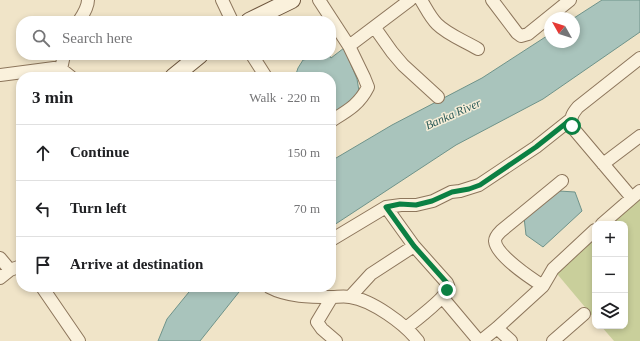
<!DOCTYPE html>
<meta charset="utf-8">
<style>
:root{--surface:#fff;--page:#f2f2f2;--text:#202124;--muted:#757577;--line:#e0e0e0}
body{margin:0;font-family:"Times New Roman",serif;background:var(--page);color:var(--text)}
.controls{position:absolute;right:12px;bottom:12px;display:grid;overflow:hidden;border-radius:8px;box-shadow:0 2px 6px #0003}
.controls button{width:36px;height:36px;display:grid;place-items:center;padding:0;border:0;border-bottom:1px solid var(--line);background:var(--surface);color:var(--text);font:20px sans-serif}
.compass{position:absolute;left:544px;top:12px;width:36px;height:36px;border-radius:50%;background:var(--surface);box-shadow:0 2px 6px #0003;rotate:309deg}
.stop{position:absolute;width:12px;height:12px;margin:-9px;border:3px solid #0b8043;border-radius:50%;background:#fff}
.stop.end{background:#0b8043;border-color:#fff;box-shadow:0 1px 4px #0008}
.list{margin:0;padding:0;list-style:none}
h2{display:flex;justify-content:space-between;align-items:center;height:52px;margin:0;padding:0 16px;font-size:17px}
h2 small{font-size:13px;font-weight:400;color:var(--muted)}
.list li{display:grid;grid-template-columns:26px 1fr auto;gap:12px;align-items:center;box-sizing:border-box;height:56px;padding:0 16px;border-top:1px solid var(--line)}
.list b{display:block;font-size:15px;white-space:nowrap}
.list em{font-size:13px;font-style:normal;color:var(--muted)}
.icon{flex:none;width:22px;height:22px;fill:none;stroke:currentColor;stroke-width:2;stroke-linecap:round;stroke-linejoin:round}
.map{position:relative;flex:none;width:640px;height:341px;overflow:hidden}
.search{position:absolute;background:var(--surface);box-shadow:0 2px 6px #0003;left:16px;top:16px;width:320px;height:44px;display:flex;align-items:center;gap:10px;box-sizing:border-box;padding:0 14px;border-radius:16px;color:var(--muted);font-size:15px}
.panel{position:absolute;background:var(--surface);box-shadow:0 2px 6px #0003;left:16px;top:72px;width:320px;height:220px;border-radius:16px}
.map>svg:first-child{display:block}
.green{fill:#c9cf9b}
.water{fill:#a9c4bc;stroke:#6f938a}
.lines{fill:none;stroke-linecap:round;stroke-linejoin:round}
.street-casing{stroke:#8d765c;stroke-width:14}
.secondary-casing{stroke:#6f573f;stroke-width:18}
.street{stroke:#faf1dc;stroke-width:12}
.secondary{stroke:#faf1dc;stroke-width:16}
.route{stroke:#0b8043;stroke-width:5}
.labels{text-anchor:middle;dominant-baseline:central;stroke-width:3;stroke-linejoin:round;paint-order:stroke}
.water-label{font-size:12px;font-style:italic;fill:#2f5d5a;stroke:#f7eed8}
</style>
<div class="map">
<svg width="640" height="341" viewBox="0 0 640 341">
<rect width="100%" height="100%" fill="#f0e4c8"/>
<path class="green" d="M640,194V341H614L601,326H625V224H605Z
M595,233V319L553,269Z"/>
<path class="water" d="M602,0H640V32L543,99L456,145L331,227V161L392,125L482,78L550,34V42H574V18Z
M344,48L357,79L360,97L331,117V77H295L298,68L303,60C312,59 320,55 329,55L331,58Z
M559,191L575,192L582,211L543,247L526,235L524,217Z
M193,287H243L200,341H158L167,319Z"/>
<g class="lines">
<defs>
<path id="street" d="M222,0L232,21
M319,0L349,46L364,77L368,87C359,105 347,111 331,121
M421,0C426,8 430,17 437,24C448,35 465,41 478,49
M492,0L517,33L521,36L528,34L570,0
M79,21C83,15 88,7 88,0
M375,28L392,52L403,65L438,97
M349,46L410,0
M252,55L266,77
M61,69L64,55
M0,75L54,68L61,69L71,77
M603,164L640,136
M632,198L572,127C570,118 572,114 578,107L640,58
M386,207L414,246L447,283C448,286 449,286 448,289C445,298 415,321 406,328
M602,224L640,191
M331,240L386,207L401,205H416L433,201L451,192L460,191L479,185L536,147L570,120
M0,258L10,270
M0,278L10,270L21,266
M543,286C532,279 496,255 495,241C495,237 498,234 501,231L562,181
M42,287L79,341
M269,287C288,297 310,297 332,297C337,297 344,296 350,297C372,300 405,324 418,341
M332,297L317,322L322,329L336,341
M350,297L371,274L414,246
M442,297L479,341
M497,328L511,341
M481,341L497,328L543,286L553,269L595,230
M553,341L584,314"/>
<path id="secondary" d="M249,21L292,0
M173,77L200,55"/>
</defs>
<use href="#street" class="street-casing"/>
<use href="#secondary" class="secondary-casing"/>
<use href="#street" class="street"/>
<use href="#secondary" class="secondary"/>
</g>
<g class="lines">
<path class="route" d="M447,290L448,286L447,283L414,246L386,207L400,204L416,205L432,201L452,192L469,189L480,185L536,147L570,120L572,126"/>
</g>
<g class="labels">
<g class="water-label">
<text transform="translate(453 114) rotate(-24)">Banka River</text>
</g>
</g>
</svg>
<div class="controls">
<button>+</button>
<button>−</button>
<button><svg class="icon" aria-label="layers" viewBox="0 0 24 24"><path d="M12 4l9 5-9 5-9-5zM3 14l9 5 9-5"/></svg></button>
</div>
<svg class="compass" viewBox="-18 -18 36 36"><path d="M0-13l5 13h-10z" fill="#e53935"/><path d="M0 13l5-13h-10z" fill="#757577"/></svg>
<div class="stop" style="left:572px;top:126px"></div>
<div class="stop end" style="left:447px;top:290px"></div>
<div class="search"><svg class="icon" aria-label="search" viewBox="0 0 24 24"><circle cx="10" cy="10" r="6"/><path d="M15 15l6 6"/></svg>Search here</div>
<section class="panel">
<h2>3 min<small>Walk · 220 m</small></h2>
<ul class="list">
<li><svg class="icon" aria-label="ahead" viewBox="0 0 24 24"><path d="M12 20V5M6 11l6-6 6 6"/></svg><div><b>Continue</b></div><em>150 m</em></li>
<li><svg class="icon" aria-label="left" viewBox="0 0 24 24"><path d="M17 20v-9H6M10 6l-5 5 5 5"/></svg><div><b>Turn left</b></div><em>70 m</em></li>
<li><svg class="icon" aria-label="arrive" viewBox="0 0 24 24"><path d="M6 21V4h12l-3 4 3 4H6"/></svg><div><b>Arrive at destination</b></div></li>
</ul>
</section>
</div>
